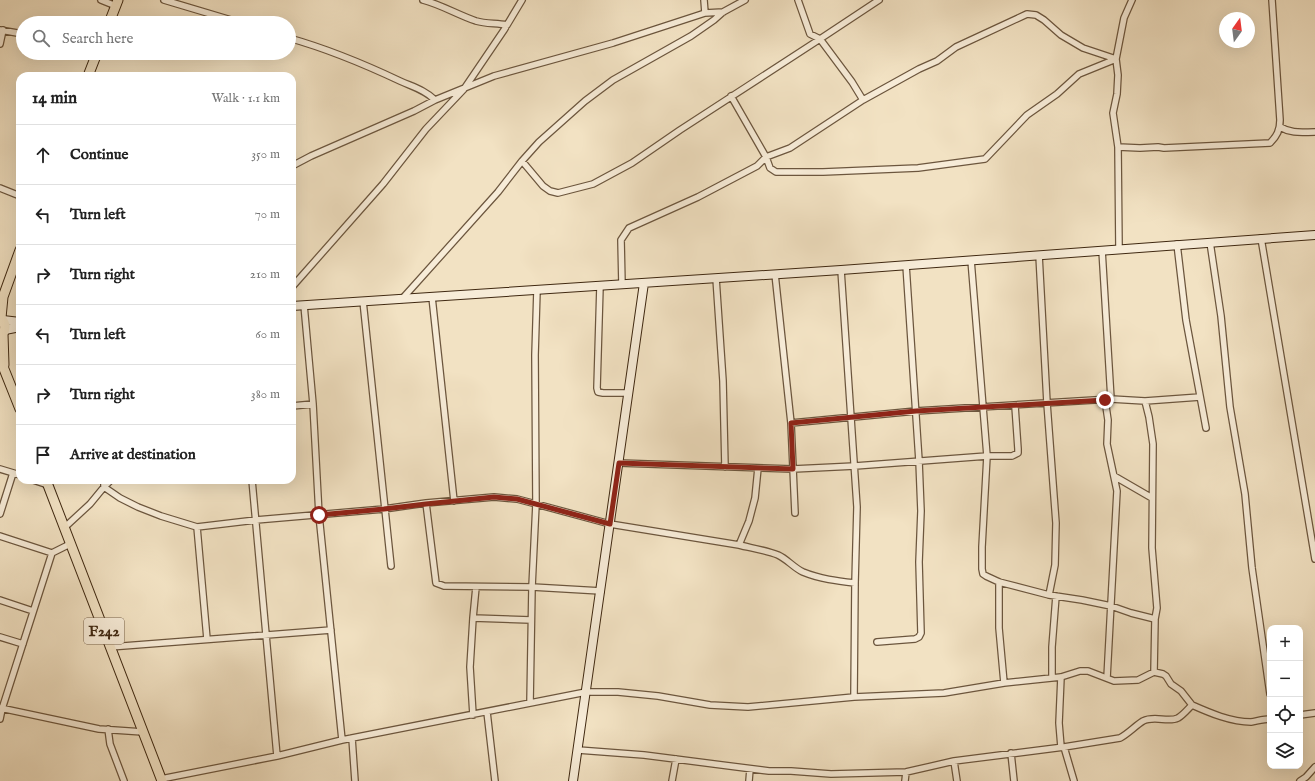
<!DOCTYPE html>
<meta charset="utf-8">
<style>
:root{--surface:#fff;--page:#f2f2f2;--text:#222;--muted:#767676;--line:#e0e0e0}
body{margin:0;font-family:"IM FELL English",serif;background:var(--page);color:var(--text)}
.controls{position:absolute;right:12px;bottom:12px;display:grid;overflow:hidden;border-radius:8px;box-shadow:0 4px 16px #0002}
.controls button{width:36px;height:36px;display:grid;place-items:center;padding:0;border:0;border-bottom:1px solid var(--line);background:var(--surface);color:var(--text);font:20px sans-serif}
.compass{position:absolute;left:1219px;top:12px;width:36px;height:36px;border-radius:50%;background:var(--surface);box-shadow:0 4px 16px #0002;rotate:14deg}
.stop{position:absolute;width:12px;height:12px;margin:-9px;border:3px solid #8f2418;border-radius:50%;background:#fff}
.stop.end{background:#8f2418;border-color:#fff;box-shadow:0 1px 4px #0008}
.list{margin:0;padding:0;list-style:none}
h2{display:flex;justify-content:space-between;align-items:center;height:52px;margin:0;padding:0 16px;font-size:17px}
h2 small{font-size:13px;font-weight:400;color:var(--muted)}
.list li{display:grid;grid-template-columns:26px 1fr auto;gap:12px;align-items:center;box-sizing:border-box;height:60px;padding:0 16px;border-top:1px solid var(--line)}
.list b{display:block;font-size:15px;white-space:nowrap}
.list em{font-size:13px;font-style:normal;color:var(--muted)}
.icon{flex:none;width:22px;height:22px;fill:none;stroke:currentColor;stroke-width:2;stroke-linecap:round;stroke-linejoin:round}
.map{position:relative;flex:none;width:1315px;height:781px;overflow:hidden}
.search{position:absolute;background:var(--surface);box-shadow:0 4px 16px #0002;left:16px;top:16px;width:280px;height:44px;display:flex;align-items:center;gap:10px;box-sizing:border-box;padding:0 14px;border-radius:22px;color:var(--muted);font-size:15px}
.panel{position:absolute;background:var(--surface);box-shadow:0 4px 16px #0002;left:16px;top:72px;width:280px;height:412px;border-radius:12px}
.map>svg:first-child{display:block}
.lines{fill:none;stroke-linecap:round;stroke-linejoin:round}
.street-casing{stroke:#6c563e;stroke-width:8}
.secondary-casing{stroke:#3f2811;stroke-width:10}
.primary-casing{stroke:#3f2811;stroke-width:11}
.street{stroke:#f7ecd8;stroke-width:5.5}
.secondary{stroke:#f7ecd8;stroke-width:8}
.primary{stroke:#f2e2c3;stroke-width:9}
.route{stroke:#8f2418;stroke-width:5}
.labels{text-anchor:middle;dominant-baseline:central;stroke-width:3.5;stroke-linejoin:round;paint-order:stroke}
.shield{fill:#f7ecd8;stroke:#76634d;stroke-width:1}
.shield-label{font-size:15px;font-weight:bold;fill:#3f2811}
</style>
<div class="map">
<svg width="1315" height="781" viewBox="0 0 1315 781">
<rect width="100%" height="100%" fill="#f2e2c3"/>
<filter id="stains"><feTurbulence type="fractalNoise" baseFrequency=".005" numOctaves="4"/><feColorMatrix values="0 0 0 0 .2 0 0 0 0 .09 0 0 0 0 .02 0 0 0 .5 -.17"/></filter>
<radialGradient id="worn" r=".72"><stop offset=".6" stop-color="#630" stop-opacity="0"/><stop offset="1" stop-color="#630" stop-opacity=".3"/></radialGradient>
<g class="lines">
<defs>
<path id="street" d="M101,0L116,6
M164,0L241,23
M423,0C442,5 458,15 476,21C486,24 496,23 507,25
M704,0L705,13
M798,0L810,34L820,39L879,0
M0,30L23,34
M289,38C328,49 364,64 400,81C413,87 425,90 435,100
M0,44L3,30
M731,96L766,157L770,168L776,172H823L918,168L985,159L1027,115L1057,94L1079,74L1116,59L1124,18L1132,0
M863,100L919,69L937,61L956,47L1027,14L1036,15L1044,20L1061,35L1083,48L1116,59L1118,75L1117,94L1113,113L1118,147L1119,249
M1280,127C1292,134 1302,132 1315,132
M1118,147L1140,148L1158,147L1164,148L1270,143C1277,136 1280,130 1280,120L1272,0
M522,161L543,186L550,191L558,193L593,184L632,163L680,130L820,39L852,82L863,100L790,148L766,157L757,166L698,197L629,228L621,240L622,285
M292,166L311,156L414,111L435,100L494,76L613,43L705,13L723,12
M0,188L20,196
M1261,238L1315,559
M1210,242L1221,316L1230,407L1245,494L1252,568L1270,694
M1177,244L1186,320L1206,428
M1102,250L1111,399
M1039,255L1047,403L1056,523L1055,565L1049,595
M971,260L987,456L982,547V569L983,574L986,576L999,582L1049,595L1082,600L1111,606L1131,613L1155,619
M841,270L857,507L855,583L854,697
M775,274L791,423L795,513
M716,278L723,381L725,467
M600,286L597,388L598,392L603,393H629
M292,287L383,184L426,129L464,89L504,30L522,0
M432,297L454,501
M402,299L498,192L522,161L539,142L585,101L613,80L691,36L714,20L723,12L745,0
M363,301L391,566
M304,305L313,404L319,515L342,740
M1105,400L1108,420L1107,444L1117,491L1107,678
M1145,401L1149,417L1153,444L1152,548L1157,608L1155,619L1154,672
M292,406L313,404
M791,423L916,411L1111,399L1145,401L1200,397
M619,463L793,469L855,466L987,456H1012L1018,453V449L1015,406
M0,469L20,475
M1114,476L1152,498
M33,480L48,485
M104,480V487L120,498L138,507L161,516L197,527L256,520L384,509L426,503L494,497L517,499L536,504L610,524L739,545L749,521L755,498L758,468
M252,480L277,756
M426,503L436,583L444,586L532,587L601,591
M0,514L13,473
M197,527L207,639
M64,528L90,504L104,487L111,480
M0,536L52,553
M739,545C751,548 765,550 778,555C787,559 794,568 803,572C820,579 837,581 855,583
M999,582V628L1004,683
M0,600L33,611
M473,618L531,620
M0,637L23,644
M877,642L915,639L919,637L921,633L919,562L921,511L919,461L906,265
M110,647L331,630
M1052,678V647L1056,596
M530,703L532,587L536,504L535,355L537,290
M0,708L99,729L143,732
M487,712L495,781
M473,715L470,667L473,618L476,587
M1300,715L1315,713
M0,719L2,709L52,553L70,544
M108,729L110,744L124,781
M352,738L355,781
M1061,747L1059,723L1061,677
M1064,747L1074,781
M578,750L644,755L769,771H791L831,774L906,772L954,761L1064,747L1120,738C1129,733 1135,726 1143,721C1155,715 1168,723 1178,718C1183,715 1188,709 1192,705C1210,713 1231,722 1251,722C1257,721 1264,719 1270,719
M1011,753L1014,781
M954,761L957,781
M161,779L277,756L342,740L586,692H618L658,696L710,705L748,707L854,697L944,693L1004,683L1061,677L1080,671H1088L1114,681L1138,680L1154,672L1163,674L1166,676L1171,684L1181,691L1192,705
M672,781L676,759
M749,781L750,769
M905,781L906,772
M1300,781L1306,777L1315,767"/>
<path id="secondary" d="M292,306L841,270L1315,235
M3,320L20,322
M5,330L20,327
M573,781L644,283"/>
<path id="primary" d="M109,23L118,0
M88,76L97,53
M0,300L3,297L20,250
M0,317C7,324 6,331 0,338
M1,318L3,297
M3,334L4,365
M0,359L20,409
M46,480L162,781"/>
</defs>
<use href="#street" class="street-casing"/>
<use href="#secondary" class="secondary-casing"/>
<use href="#primary" class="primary-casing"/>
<use href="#street" class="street"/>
<use href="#secondary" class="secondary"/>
<use href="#primary" class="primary"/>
</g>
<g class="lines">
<path class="route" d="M319,515L384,509L426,504L494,497L517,499L610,524L619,463L793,469L791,423L916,411L1105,400"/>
</g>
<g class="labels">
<rect class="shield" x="84" y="618" width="40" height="26" rx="3"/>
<g class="shield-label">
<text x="104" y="631">F242</text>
</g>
</g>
<rect width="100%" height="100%" filter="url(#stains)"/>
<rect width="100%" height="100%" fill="url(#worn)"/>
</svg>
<div class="controls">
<button>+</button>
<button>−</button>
<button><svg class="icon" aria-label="locate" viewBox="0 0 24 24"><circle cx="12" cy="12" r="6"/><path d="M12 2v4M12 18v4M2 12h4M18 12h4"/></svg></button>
<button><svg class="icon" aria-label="layers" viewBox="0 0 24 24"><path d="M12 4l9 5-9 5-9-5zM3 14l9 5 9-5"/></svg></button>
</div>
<svg class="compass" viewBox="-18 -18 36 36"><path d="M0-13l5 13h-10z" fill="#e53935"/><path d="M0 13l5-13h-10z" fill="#767676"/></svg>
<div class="stop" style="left:319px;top:515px"></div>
<div class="stop end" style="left:1105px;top:400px"></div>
<div class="search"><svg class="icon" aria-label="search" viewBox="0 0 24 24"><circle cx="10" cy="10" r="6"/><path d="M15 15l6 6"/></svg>Search here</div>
<section class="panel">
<h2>14 min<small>Walk · 1.1 km</small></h2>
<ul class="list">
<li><svg class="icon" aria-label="ahead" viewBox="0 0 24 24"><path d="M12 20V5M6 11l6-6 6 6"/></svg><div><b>Continue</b></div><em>350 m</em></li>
<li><svg class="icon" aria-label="left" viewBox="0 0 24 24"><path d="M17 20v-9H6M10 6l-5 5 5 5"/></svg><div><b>Turn left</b></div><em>70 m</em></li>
<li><svg class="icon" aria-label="right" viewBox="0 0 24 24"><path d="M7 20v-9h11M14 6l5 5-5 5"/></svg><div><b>Turn right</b></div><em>210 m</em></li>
<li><svg class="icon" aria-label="left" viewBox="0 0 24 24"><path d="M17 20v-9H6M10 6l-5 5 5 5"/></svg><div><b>Turn left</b></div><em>60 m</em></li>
<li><svg class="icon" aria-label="right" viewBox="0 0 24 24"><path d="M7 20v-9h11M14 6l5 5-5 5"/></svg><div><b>Turn right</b></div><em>380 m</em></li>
<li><svg class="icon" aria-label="arrive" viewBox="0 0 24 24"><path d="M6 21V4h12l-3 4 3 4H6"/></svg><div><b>Arrive at destination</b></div></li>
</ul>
</section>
</div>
